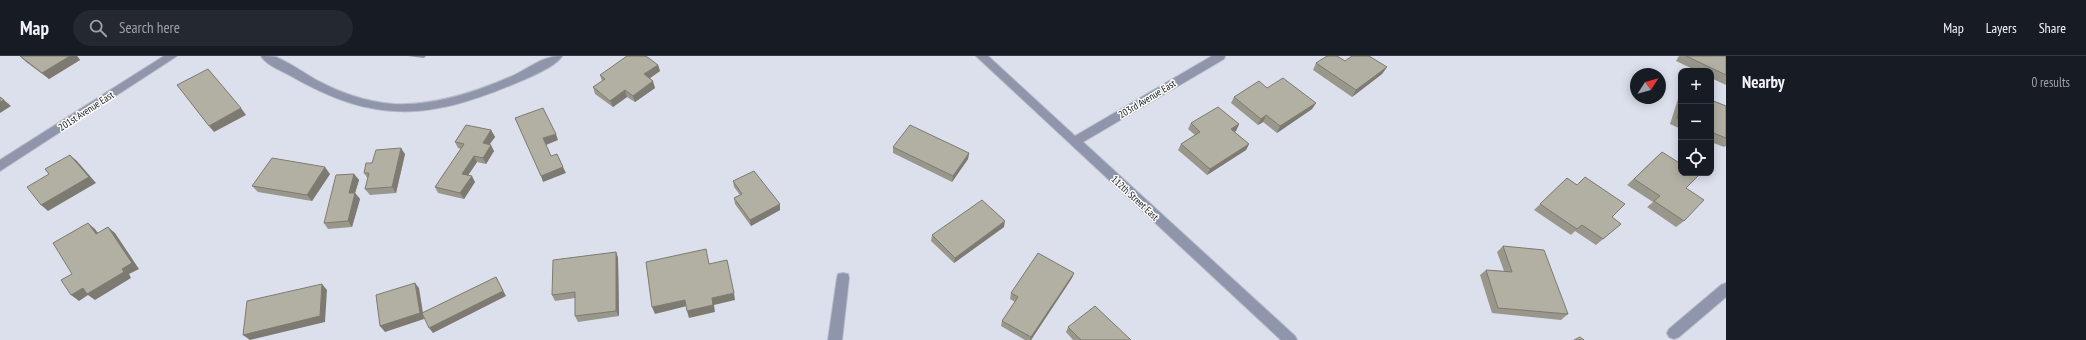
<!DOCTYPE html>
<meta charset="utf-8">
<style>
:root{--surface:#171b24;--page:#242831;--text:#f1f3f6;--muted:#9ea1a6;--line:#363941}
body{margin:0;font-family:"PT Sans Narrow",sans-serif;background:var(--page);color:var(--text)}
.controls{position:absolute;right:12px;top:12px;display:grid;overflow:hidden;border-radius:8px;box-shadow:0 2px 10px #0003}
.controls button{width:36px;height:36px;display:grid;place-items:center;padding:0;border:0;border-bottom:1px solid var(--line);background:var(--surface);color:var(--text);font:20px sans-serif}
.compass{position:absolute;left:1630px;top:12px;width:36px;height:36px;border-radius:50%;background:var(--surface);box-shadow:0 2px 10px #0003;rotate:54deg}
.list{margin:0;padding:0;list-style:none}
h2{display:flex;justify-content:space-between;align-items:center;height:52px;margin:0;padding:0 16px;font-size:17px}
h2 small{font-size:13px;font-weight:400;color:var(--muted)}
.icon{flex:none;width:22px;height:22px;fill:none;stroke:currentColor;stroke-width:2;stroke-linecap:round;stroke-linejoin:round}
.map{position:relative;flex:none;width:1726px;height:284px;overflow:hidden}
header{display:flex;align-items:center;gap:24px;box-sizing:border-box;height:56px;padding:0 20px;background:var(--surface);border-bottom:1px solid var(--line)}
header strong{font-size:19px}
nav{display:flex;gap:22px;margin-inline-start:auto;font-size:14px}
.search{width:280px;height:36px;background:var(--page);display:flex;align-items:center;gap:10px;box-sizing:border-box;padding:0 14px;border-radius:22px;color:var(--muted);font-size:15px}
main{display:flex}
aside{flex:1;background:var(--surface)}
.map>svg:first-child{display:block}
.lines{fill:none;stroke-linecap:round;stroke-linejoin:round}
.minor-casing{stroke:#b8bbc7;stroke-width:2}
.minor{fill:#8f95aa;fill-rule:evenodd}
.wall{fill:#99968c}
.shaded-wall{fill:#7d7a72}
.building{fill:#b2afa3;stroke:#7d7a72}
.labels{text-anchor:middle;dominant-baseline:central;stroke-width:3;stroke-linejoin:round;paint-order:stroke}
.street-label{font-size:10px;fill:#141519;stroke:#fff}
</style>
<header>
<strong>Map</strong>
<div class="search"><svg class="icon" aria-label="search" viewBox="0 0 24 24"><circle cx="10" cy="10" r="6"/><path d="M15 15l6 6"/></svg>Search here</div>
<nav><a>Map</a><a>Layers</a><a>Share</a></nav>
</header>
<main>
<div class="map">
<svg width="1726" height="284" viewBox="0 0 1726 284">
<rect width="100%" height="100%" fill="#dce0ed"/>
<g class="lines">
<defs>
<path id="minor" d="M164,0H177L0,115V104Z
M261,0C265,0 271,0 276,1C290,7 304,17 318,25C341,37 366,46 393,48C433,50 473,37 510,21C529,13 541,0 562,0C557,10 526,23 516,27C429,64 374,68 291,20C282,15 266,9 261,0Z
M976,0H988L1075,80L1212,0H1225L1224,3L1083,86L1295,280L1297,284H1281Z
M843,217L848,218L849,222L842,284H828L837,222L838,218Z
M1726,227V241L1679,281L1674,283L1669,281L1667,277L1669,273L1721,229Z"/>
</defs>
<use href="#minor" class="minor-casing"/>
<use href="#minor" class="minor"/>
</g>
<path class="wall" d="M20,0H77L80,4L49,23L26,6Z
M408,0H426L424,2Z
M1679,0H1726V29L1711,22V15H1697L1676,5Z
M1345,5L1387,11L1382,18L1352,41L1313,14L1316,7Z
M658,9L660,15L650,22L655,32L635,46L627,41L613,51L595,38L593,31L602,25L600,19Z
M1267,32L1316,47L1312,53L1277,77L1263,66L1258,69L1231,47L1234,41Z
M1681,38V73L1670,68L1679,40Z
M1711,44L1726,50V90L1724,91L1711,86Z
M1191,67L1239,68L1236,75L1234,76L1249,88L1246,94L1207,119L1178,94L1181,88L1195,79L1188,73Z
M491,74L495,81L489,89L494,95L486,108L477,106L468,119L475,126L464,143L438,137L435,131L461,93L458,92L455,86Z
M893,91L969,97L968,103L952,126L893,97Z
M1662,96L1686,132L1684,165L1676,171L1647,151L1653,146L1627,129Z
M405,98L396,137L370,139L365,133L368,123L364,117L372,107Z
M330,118L312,145L258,136L252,130Z
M354,118L359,124L355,137L360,143L352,171L328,173L324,167Z
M1567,122L1577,129L1612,161L1621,168L1596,189L1575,175L1571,179L1534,154Z
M733,125L780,154L751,170L735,148L734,142L740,139L734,131Z
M1004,171L954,207L931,185L932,179Z
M1503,190L1568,258L1561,264L1492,257L1480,219L1486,214L1504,215L1497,196Z
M616,196L618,202L619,260L578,266L575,260V242L555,245L552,239Z
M1074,217L1072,222L1031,284H1025L1001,270L1002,265L1015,246L1010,243L1011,237Z
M1068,271L1131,284H1073L1066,276Z"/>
<path class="shaded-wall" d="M70,0H77L80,4L49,23L42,17Z
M658,9L660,15L646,25L644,18Z
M1387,11L1382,18L1352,41L1356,34Z
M653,25L655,32L635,46L633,40Z
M625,34L627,41L613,51L610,45Z
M4,44L11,50L0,57V46Z
M1316,47L1312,53L1277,77L1280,70Z
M241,52L246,59L214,76L209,70Z
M1266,59L1263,66L1258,69L1261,63Z
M1239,68L1236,75L1228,80L1231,73Z
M491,74L495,81L486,93L483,87Z
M556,78L558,84L546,89L543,82Z
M1249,88L1246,94L1207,119L1210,113Z
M491,89L494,95L486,108L483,102Z
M401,92L405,98L396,137L392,131Z
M969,97L968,103L952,126L953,120Z
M70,99L77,105L96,127L48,155L41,149Z
M474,100L477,106L465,124L462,118Z
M325,111L330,118L312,145L307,139Z
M563,111L566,117L543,126L541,120Z
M354,118L359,124L355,137L360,143L352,171L348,165L349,137Z
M472,120L475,126L464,143L460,137Z
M780,148V154L751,170L750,164Z
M1005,165L1004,171L954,207L955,202Z
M88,167L95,173L103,184L96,178Z
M108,171L115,177L139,213L129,218L131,222L95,244L88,239L79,245L71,239L83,232L122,213Z
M616,196L618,202L619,260L616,255Z
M1074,217L1072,222L1031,284H1030L1031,281Z
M496,221L506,240L433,277L429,272Z
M415,227L419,232L424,263L385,276L380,270Z
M322,228L327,234L325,266L250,284L243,279Z
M734,237L735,244L714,249L715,256L689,262L687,255L712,242Z
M685,244L687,250L655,258L652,251Z"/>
<path class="building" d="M20,0H70L42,17Z
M627,0H646L658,9L644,18L653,25L633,40L625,34L610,45L593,31L605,23L600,19Z
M1327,0H1337L1345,5L1352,0H1369L1387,11L1356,34L1316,7Z
M1686,0H1726V19Z
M208,13L241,52L209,70L177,29Z
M1283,22L1316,47L1280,70L1266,59L1261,63L1234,41L1259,25L1267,32Z
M0,41L4,44L0,46Z
M1711,44L1726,50V82L1711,76Z
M1681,49V64L1677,62Z
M1218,51L1239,68L1231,73L1249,88L1210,113L1181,88L1200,76L1191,67Z
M543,52L556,78L543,82L551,100L557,98L563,111L541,120L515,62Z
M466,69L491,74L483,87L491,89L483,102L474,100L462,118L472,120L460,137L435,131L464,88L455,86Z
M910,69L969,97L953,120L893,91Z
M401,92L392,131L365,133L369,117H364L366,107H372L376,94Z
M1662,96L1681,108V117H1696L1699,119L1686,132L1704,144L1684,165L1654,145L1660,140L1634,123Z
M70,99L89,121L41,149L27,131L49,118L45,113Z
M272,102L325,111L307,139L252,130Z
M754,115L780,148L750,164L734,142L742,138L733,125Z
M354,118L349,137H355L348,165L324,167L336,119Z
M1585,121L1625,148L1612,161L1621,168L1603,183L1582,169L1577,173L1540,148L1567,122L1577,129Z
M982,144L1005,165L955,202L932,179Z
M88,167L96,178L108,171L132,207L122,213L124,216L87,238L83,232L71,239L61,224L72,218L53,187Z
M1503,190L1544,194L1568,258L1498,252L1486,214L1512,216Z
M706,193L709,208L727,204L734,237L712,242L713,249L687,255L685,244L652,251L646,206Z
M616,196V255L575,260V236L552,239L553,204Z
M1038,197L1074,217L1031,281L1002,265L1018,241L1011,237Z
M496,221L503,235L429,272L422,257Z
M415,227L420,257L380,270L376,239Z
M322,228L320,260L243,279L247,245Z
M1095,250L1131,284H1081L1068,271Z
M1580,281L1584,284H1574Z"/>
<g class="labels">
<g class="street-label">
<text transform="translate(1147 43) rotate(-31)">203rd Avenue East</text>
<text transform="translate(86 55) rotate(-33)">201st Avenue East</text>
<text transform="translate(1135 142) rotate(43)">112th Street East</text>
</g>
</g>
</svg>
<div class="controls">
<button>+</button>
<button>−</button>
<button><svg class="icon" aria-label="locate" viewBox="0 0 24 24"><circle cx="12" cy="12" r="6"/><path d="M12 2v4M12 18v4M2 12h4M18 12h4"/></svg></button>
</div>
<svg class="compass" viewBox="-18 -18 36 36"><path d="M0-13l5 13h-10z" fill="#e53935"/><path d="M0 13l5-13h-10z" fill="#9ea1a6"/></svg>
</div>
<aside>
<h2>Nearby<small>0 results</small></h2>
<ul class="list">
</ul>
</aside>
</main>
